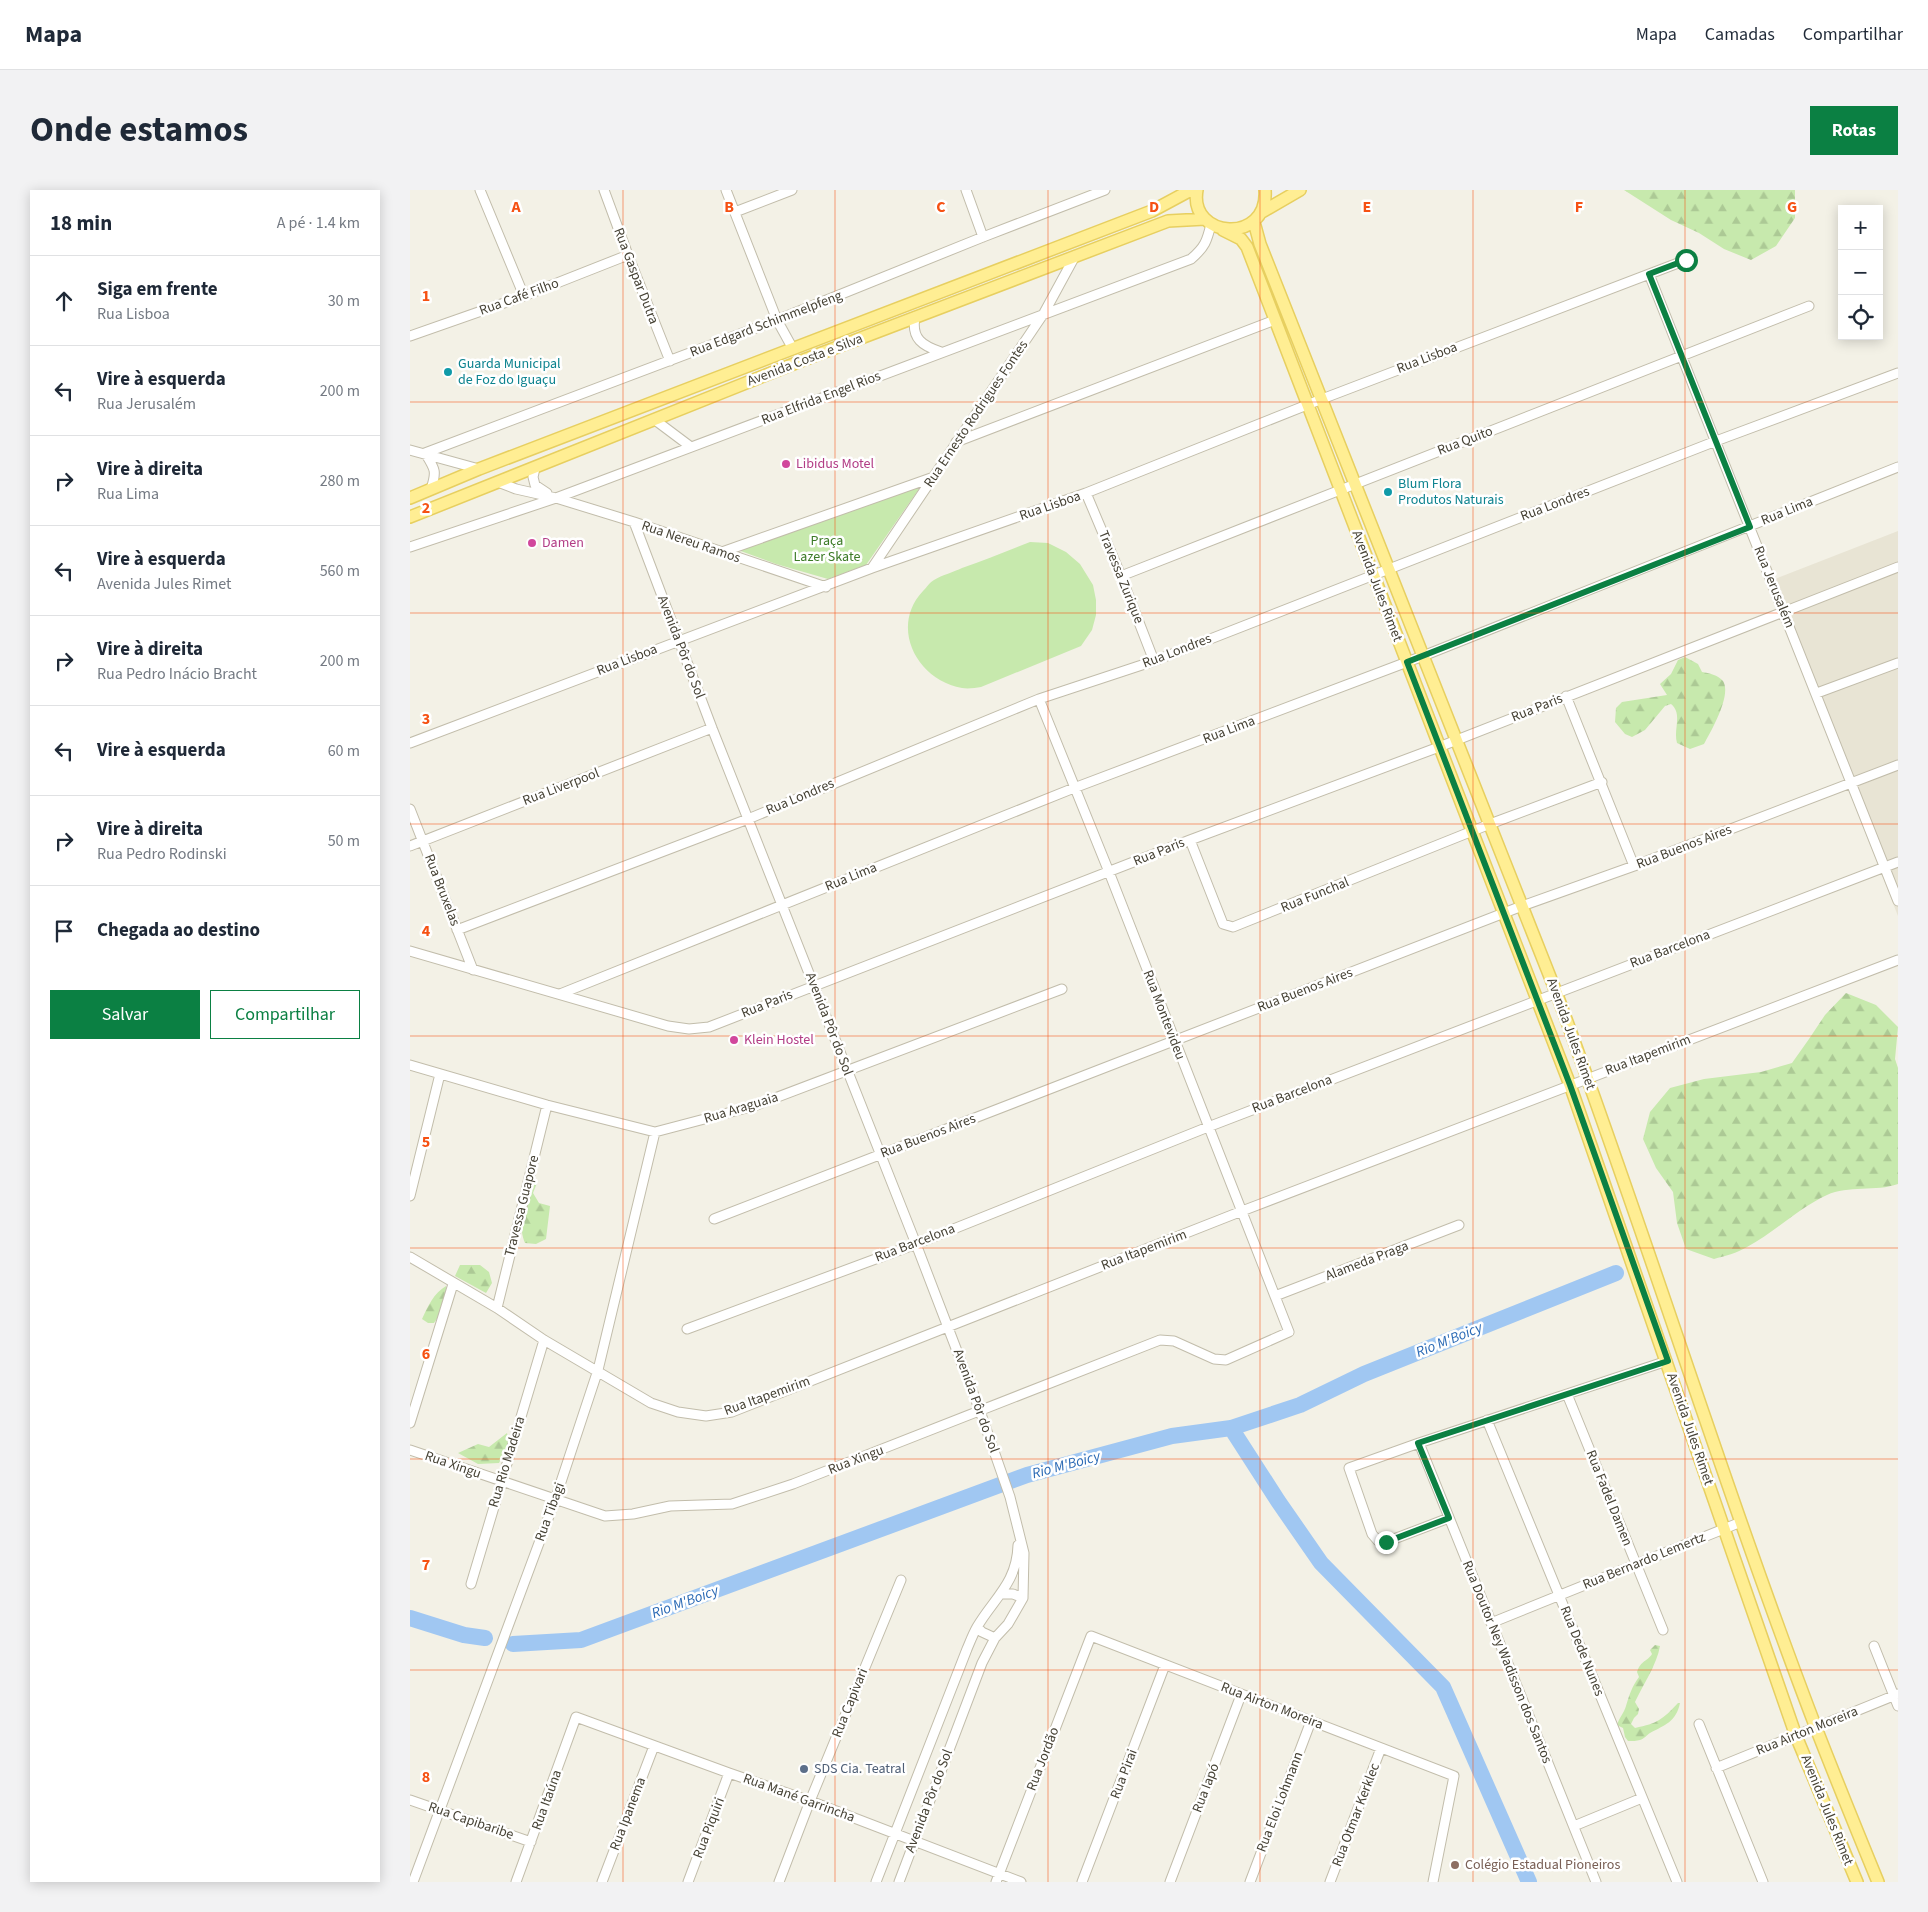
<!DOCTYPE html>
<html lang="pt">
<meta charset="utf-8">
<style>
:root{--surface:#fff;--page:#f2f2f3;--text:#1f2937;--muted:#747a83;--line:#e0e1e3;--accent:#0b8043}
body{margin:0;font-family:"Source Sans 3",sans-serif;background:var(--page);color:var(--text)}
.controls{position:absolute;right:15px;top:15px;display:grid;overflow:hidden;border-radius:0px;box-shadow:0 2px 12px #0003}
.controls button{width:45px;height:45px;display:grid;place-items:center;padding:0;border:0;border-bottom:1px solid var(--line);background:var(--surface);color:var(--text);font:25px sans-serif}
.stop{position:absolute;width:15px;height:15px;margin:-11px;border:4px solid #0b8043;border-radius:50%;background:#fff}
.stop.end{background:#0b8043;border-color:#fff;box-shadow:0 1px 5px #0008}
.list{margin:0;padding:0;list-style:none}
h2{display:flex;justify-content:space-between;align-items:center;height:65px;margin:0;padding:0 20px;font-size:21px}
h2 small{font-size:16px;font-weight:400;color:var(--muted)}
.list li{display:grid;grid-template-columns:32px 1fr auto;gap:15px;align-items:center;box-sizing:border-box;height:90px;padding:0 20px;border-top:1px solid var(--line)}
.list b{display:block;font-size:19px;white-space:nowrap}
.list p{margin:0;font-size:16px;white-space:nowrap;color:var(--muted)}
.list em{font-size:16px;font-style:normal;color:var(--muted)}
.actions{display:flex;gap:10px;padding:15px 20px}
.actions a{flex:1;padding:11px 0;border:1px solid var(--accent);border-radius:0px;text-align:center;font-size:18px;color:var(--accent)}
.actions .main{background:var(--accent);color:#fff}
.icon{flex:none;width:28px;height:28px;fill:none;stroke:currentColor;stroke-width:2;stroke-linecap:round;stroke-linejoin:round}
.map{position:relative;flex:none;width:1488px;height:1692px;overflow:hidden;border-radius:0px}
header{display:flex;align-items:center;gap:30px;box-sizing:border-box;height:70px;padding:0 25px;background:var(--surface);border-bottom:1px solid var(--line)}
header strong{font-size:24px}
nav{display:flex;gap:28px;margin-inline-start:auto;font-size:18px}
.intro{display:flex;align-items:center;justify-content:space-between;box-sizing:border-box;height:120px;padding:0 30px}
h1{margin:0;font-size:35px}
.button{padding:12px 22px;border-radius:0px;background:var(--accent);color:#fff;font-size:18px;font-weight:700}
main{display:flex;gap:30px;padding:0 30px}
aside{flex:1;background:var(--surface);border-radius:0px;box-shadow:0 2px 12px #0003}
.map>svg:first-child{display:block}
.residential{fill:#e8e4d4}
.forest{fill:url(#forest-firs)}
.park{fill:#c7e9ad}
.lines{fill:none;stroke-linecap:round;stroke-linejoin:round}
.river{stroke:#a0c7f2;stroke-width:16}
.minor-casing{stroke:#c2bdab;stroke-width:11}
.major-casing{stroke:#e7cf60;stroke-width:14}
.minor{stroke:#fff;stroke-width:9}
.major{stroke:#ffee93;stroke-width:11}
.route{stroke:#0b8043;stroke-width:6}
.grid{fill:none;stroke:#f65113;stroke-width:1;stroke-opacity:0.55}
.culture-dot{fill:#0f9aa8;stroke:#fff;stroke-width:2}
.hotel-dot{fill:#d1479c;stroke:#fff;stroke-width:2}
.service-dot{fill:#5c6f8a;stroke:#fff;stroke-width:2}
.education-dot{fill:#8d6e63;stroke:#fff;stroke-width:2}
.labels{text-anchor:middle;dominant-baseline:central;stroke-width:5;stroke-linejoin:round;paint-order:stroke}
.street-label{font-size:14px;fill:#464235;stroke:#fff}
.culture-label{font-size:14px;fill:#0d838f;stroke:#fff;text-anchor:start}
.hotel-label{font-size:14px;fill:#b23c85;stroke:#fff;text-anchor:start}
.park-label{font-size:14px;fill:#3c7a26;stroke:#fff}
.service-label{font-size:14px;fill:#4e5e75;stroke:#fff;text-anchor:start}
.education-label{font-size:14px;fill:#785e54;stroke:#fff;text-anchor:start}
.water-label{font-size:15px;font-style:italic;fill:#2b6ab5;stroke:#fff}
.grid-label{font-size:16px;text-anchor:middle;font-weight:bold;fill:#f65113;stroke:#fff;stroke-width:5;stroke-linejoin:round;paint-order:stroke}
</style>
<header>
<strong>Mapa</strong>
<nav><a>Mapa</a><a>Camadas</a><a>Compartilhar</a></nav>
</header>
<div class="intro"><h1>Onde estamos</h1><a class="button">Rotas</a></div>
<main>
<aside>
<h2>18 min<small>A pé · 1.4 km</small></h2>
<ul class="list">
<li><svg class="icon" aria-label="ahead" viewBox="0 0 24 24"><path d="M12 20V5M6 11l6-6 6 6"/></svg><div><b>Siga em frente</b><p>Rua Lisboa</p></div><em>30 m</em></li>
<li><svg class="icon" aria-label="left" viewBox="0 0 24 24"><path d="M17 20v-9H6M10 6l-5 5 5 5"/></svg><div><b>Vire à esquerda</b><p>Rua Jerusalém</p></div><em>200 m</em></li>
<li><svg class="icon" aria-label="right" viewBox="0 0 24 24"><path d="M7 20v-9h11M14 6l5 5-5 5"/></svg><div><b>Vire à direita</b><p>Rua Lima</p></div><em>280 m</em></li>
<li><svg class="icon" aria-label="left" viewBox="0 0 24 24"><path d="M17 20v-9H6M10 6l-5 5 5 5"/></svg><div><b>Vire à esquerda</b><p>Avenida Jules Rimet</p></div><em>560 m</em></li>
<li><svg class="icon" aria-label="right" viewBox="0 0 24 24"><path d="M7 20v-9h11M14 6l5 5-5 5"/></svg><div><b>Vire à direita</b><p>Rua Pedro Inácio Bracht</p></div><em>200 m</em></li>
<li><svg class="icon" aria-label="left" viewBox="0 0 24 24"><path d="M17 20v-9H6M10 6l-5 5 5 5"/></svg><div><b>Vire à esquerda</b></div><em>60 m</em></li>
<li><svg class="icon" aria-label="right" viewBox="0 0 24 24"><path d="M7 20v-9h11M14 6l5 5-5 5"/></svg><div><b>Vire à direita</b><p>Rua Pedro Rodinski</p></div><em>50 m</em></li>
<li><svg class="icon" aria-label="arrive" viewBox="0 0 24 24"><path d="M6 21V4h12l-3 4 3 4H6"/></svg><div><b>Chegada ao destino</b></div></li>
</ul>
<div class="actions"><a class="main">Salvar</a><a>Compartilhar</a></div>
</aside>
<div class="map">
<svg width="1488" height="1692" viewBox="0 0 1488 1692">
<defs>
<pattern id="forest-firs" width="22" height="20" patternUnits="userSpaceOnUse" patternTransform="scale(1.25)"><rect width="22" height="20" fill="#c7e9ad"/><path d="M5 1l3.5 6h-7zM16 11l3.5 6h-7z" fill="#acc995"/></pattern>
</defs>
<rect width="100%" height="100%" fill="#f3f1e6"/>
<path class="residential" d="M1488,341V726L1357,392Z"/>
<path class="forest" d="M1214,0H1385V28L1366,56L1341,70L1314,59L1289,43L1261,30Z
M1275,467L1288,474L1292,482C1299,483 1308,485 1313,491C1322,505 1301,541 1294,554L1280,559L1267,553C1263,539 1273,524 1261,514L1255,516L1235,540L1222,547L1215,544L1205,532L1206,518L1212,512L1257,505L1250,494L1261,484L1268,470Z
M1436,803L1466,815L1488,837L1485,869L1488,878V994C1466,1002 1438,995 1417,1005C1387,1019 1365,1042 1337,1057C1327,1063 1315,1066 1304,1069L1276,1059L1267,1033L1263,1002L1246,978L1233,949L1240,922L1260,898L1294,889L1351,882L1382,873L1399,849L1415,825Z
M117,990L127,993L123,1003L129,1013L140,1016L136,1049L126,1054L115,1053C108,1038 111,1006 117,990Z
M50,1075H70L79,1082L82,1093L76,1103L45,1086Z
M36,1096C37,1109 32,1123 24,1133H18L12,1129C18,1116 24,1103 36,1096Z
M97,1243L99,1253L89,1273L68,1274L48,1263L68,1254L79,1257Z
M1245,1455L1250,1456C1247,1474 1233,1495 1225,1512L1229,1519L1228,1524L1224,1528L1221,1534L1225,1538C1248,1533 1252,1530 1268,1513H1270C1266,1532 1255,1535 1240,1543C1237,1545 1234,1549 1230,1550C1227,1551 1222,1551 1218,1551L1215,1547L1213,1538L1207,1535C1209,1528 1214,1523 1216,1516C1219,1506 1222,1496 1229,1487L1227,1482C1231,1470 1237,1472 1242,1464L1240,1460Z"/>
<path class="park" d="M511,296L456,375L418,389L366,374L328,360Z
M620,352L638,353L656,362L670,374L683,395L686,410V425L682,440L671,456L571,497C565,498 558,499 552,498C507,490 479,437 513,401C517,397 520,392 524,390C532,385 544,382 552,378C575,370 597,361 620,352Z"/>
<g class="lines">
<path class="river" d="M821,1238L868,1311L911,1373L1033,1497L1119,1692
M0,1428L54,1445L75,1448
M103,1454L171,1450L617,1285L762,1246L821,1238L890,1215L954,1184L1206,1083"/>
<defs>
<path id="minor" d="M70,0L114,106
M194,0L218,65L260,171
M316,0L367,130L383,159
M556,0L573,47
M325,22L382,0
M1239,84L1488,711
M505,127C501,149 513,156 531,162
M0,146L114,106L218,65
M245,230L281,257
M546,252L865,130
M0,260L69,279
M15,263L367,130L573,47L695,0
M15,263C25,279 27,281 21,299
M125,278L123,287L125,295L137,303
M88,292L106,299L146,308L224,332L416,397
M676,303L711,386L744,471
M224,332L302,538L506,1054L570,1221L600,1307L614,1363L613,1408L598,1434L585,1448L572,1473L489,1692
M0,357L146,308L781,69C795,57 797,51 801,34
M312,362L521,288
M462,378L634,123L665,66
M711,386L1399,116
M1407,503L1488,473
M1156,506L1224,676
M0,553L462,378L676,303L912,209L1276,70
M0,619L63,780
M780,650L813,734L823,737L1080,634L1192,592
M0,656L302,538
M47,740L338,629L629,509L744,471L1306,251L1488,183
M0,761L258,836L279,839L299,837L780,650L1029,557L1488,377
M150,804L664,598L1013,466L1488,277
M0,875L137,915L245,942L344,916L652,799
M0,1006L30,884
M304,1029L1112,716L1224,676L1488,575
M0,1067L87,1118L134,1150L241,1213L268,1222L296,1226L322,1222L832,1021L1488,770
M865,1106L1049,1035
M87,1118L137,915
M277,1139L506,1054L798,937L1488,672
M1157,1204L1253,1440
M1077,1230L1267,1692
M0,1233L43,1094
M1009,1253L1186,1692
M0,1260L195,1326L223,1324L260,1316L322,1314L383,1294L750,1150L764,1151L804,1169L816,1170L879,1142L699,682L629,509
M1039,1328L976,1352L968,1351L962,1344L939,1278L1009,1253L1257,1171
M61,1394L134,1150
M591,1404H603L613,1408
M1081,1433L1331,1332
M567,1437L572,1442L585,1448
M1464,1456L1488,1516
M1289,1534L1353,1692
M1306,1578L1488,1504
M0,1610L121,1652
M1164,1636L1232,1608
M3,1692L145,1310L188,1180L245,942
M106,1692L166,1527L319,1583L400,1611L611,1692
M192,1692L244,1556
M278,1692L319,1583
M369,1692L400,1611L491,1390
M466,1692L557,1459C560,1452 563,1444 567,1437C584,1408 607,1393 608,1355
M586,1692L681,1446L1044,1586L1023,1692
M672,1692L755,1475
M760,1692L831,1505
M840,1692L901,1531
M920,1692L971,1558"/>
<path id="major" d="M787,0C778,49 859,55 855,0
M852,22L890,0
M844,32L850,54L1146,802C1237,1046 1313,1295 1406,1538C1426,1589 1447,1641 1468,1692
M813,40L831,49L837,57L1160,895L1386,1546L1447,1692
M0,308L69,279L742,21L781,0
M0,327L396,169L758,31L795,29"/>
</defs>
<use href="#minor" class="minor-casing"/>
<use href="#major" class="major-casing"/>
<use href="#minor" class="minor"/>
<use href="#major" class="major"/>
</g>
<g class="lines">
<path class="route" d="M976,1352L1039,1328L1008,1253L1258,1171L1160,895L997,472L1340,337L1239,84L1276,70"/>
</g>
<path class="grid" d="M213,0V1692M425,0V1692M638,0V1692M850,0V1692M1063,0V1692M1275,0V1692M0,212H1488M0,423H1488M0,634H1488M0,846H1488M0,1058H1488M0,1269H1488M0,1480H1488"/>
<g class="culture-dot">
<circle cx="38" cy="182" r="5"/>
<circle cx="978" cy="302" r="5"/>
</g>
<g class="hotel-dot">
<circle cx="376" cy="274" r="5"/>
<circle cx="122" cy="353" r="5"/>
<circle cx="324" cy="850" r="5"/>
</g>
<circle class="service-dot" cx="394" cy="1579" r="5"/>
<circle class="education-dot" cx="1045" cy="1675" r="5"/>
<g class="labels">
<g class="street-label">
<text transform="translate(226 86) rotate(69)">Rua Gaspar Dutra</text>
<text transform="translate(109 107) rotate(-20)">Rua Café Filho</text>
<text transform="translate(356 134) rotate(-21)">Rua Edgard Schimmelpfeng</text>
<text transform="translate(1017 168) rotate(-21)">Rua Lisboa</text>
<text transform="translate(395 170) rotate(-21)">Avenida Costa e Silva</text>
<text transform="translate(411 208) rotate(-21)">Rua Elfrida Engel Rios</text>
<text transform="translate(566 224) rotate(-56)">Rua Ernesto Rodrigues Fontes</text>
<text transform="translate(1055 251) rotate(-21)">Rua Quito</text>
<text transform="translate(1145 314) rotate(-21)">Rua Londres</text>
<text transform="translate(640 316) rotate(-19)">Rua Lisboa</text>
<text transform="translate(1377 321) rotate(-22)">Rua Lima</text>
<text transform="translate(281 352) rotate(19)">Rua Nereu Ramos</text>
<text transform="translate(711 387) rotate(68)">Travessa Zurique</text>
<text transform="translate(967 396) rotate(69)">Avenida Jules Rimet</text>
<text transform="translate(1364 397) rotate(68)">Rua Jerusalém</text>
<text transform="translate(271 457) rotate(69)">Avenida Pôr do Sol</text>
<text transform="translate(767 461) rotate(-21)">Rua Londres</text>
<text transform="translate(217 470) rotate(-21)">Rua Lisboa</text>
<text transform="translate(1127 518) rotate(-22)">Rua Paris</text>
<text transform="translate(819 540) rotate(-21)">Rua Lima</text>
<text transform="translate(151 597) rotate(-21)">Rua Liverpool</text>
<text transform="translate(390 607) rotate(-23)">Rua Londres</text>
<text transform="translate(1274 657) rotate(-21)">Rua Buenos Aires</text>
<text transform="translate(749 662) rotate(-22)">Rua Paris</text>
<text transform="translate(441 687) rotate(-22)">Rua Lima</text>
<text transform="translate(32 700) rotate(69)">Rua Bruxelas</text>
<text transform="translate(905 705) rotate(-22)">Rua Funchal</text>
<text transform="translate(1260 759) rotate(-21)">Rua Barcelona</text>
<text transform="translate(895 800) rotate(-21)">Rua Buenos Aires</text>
<text transform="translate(357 814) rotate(-22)">Rua Paris</text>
<text transform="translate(754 825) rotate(69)">Rua Montevideu</text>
<text transform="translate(419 834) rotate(69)">Avenida Pôr do Sol</text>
<text transform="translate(1161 844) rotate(70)">Avenida Jules Rimet</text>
<text transform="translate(1238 865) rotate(-21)">Rua Itapemirim</text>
<text transform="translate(882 904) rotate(-21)">Rua Barcelona</text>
<text transform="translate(331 918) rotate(-17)">Rua Araguaia</text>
<text transform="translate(518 946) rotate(-21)">Rua Buenos Aires</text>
<text transform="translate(112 1016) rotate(-76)">Travessa Guapore</text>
<text transform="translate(505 1053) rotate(-21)">Rua Barcelona</text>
<text transform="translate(734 1060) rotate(-21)">Rua Itapemirim</text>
<text transform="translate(957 1071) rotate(-21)">Alameda Praga</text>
<text transform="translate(357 1206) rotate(-20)">Rua Itapemirim</text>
<text transform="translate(566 1211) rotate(70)">Avenida Pôr do Sol</text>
<text transform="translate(1280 1239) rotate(71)">Avenida Jules Rimet</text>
<text transform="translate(446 1270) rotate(-21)">Rua Xingu</text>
<text transform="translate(97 1272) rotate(-73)">Rua Rio Madeira</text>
<text transform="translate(43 1275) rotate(19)">Rua Xingu</text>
<text transform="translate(1199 1308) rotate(68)">Rua Fadel Damen</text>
<text transform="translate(140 1322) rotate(-70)">Rua Tibagi</text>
<text transform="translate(1234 1371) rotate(-22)">Rua Bernardo Lemertz</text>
<text transform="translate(1172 1461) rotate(68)">Rua Dede Nunes</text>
<text transform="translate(1097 1472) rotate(68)">Rua Doutor Ney Wadisson dos Santos</text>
<text transform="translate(440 1513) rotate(-68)">Rua Capivari</text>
<text transform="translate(862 1516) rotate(21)">Rua Airton Moreira</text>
<text transform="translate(1397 1541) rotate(-22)">Rua Airton Moreira</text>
<text transform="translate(633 1569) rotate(-69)">Rua Jordão</text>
<text transform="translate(714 1584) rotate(-69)">Rua Pirai</text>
<text transform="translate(796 1598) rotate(-69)">Rua Iapó</text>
<text transform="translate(389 1608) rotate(20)">Rua Mané Garrincha</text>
<text transform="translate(137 1610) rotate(-70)">Rua Itaúna</text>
<text transform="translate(519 1611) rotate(-69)">Avenida Pôr do Sol</text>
<text transform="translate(870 1612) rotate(-69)">Rua Eloi Lohmann</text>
<text transform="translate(1417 1620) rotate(68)">Avenida Jules Rimet</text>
<text transform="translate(218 1624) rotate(-69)">Rua Ipanema</text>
<text transform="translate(946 1625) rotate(-69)">Rua Otmar Kerklec</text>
<text transform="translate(61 1631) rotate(19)">Rua Capibaribe</text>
<text transform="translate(299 1638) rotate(-69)">Rua Piquiri</text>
</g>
<g class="culture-label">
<text x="48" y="174">Guarda Municipal<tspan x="48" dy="16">de Foz do Iguaçu</tspan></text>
<text x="988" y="294">Blum Flora<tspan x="988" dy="16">Produtos Naturais</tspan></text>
</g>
<g class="hotel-label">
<text x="386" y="274">Libidus Motel</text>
<text x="132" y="353">Damen</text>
<text x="334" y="850">Klein Hostel</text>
</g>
<g class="park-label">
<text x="417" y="351">Praça<tspan x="417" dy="16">Lazer Skate</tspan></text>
</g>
<g class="service-label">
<text x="404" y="1579">SDS Cia. Teatral</text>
</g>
<g class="education-label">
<text x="1055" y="1675">Colégio Estadual Pioneiros</text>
</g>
<g class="water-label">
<text transform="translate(1039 1150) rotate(-22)">Rio M'Boicy</text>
<text transform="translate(656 1275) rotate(-15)">Rio M'Boicy</text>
<text transform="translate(275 1412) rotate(-20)">Rio M'Boicy</text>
</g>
</g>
<g class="grid-label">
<text x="106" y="22">A</text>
<text x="319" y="22">B</text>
<text x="531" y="22">C</text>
<text x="744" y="22">D</text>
<text x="957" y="22">E</text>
<text x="1169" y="22">F</text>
<text x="1382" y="22">G</text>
<text x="16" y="111">1</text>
<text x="16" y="323">2</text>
<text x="16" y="534">3</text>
<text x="16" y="746">4</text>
<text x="16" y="957">5</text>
<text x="16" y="1169">6</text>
<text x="16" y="1380">7</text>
<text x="16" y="1592">8</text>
</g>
</svg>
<div class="controls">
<button>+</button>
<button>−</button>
<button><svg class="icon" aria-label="locate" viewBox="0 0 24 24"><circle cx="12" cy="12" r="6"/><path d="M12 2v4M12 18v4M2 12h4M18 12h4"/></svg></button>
</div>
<div class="stop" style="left:1276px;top:70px"></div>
<div class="stop end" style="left:976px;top:1352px"></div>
</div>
</main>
